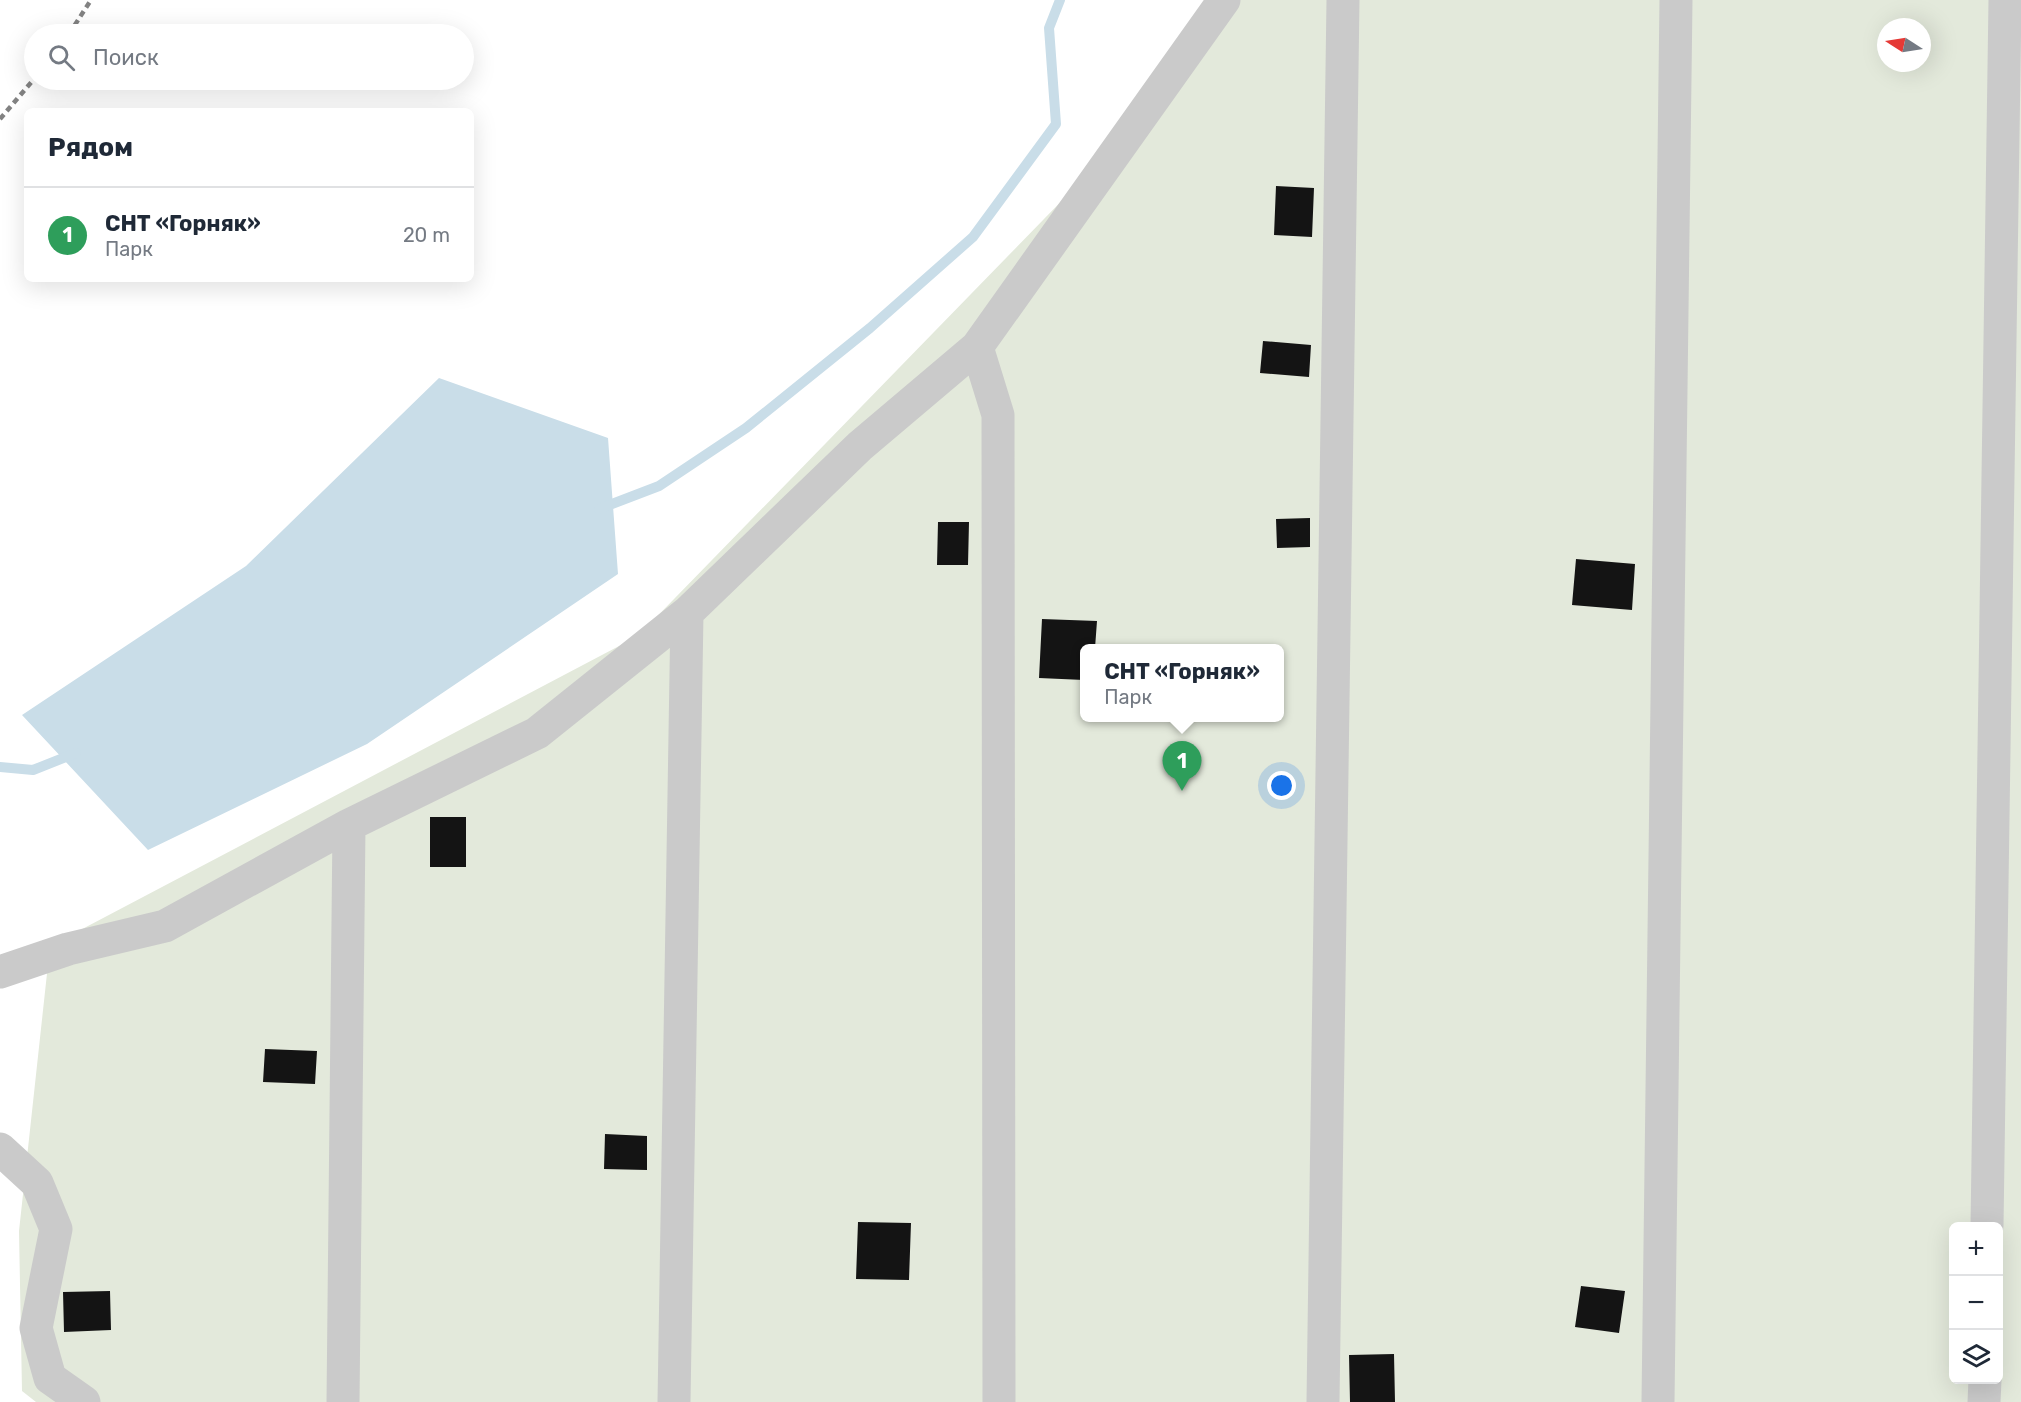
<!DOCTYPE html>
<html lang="ru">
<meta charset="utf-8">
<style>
:root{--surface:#fff;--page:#f6f6f7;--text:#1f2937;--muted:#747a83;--line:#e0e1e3;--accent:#0b8043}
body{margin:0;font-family:Rubik,sans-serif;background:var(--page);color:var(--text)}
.controls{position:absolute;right:18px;bottom:18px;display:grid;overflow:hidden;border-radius:9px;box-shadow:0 6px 24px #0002}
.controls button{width:54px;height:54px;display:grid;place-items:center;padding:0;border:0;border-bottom:2px solid var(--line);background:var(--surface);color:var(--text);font:30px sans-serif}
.compass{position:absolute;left:1877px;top:18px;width:54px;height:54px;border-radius:50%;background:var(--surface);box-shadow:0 6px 24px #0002;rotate:282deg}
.you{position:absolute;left:1282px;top:786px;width:21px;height:21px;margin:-15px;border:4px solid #fff;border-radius:50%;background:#1a73e8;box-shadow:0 0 0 9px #1a73e833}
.badge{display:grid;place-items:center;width:39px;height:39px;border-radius:50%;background:var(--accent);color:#fff;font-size:20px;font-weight:700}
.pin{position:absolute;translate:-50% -50px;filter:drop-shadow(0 2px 3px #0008)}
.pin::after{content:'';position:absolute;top:32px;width:21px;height:18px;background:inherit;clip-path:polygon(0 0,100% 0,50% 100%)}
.popup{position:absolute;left:1080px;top:644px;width:204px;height:78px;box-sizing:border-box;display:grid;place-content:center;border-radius:9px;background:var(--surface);filter:drop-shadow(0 2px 4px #0005);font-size:20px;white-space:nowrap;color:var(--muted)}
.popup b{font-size:22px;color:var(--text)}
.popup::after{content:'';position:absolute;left:50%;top:100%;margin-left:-12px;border:12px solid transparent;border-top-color:var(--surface)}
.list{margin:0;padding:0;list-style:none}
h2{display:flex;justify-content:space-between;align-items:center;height:78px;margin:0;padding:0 24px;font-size:26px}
h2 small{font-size:20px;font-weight:400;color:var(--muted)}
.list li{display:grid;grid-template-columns:39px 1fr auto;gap:18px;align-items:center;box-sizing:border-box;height:96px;padding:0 24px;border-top:2px solid var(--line)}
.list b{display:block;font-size:22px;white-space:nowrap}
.list p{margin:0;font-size:20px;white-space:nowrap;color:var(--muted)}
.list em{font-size:20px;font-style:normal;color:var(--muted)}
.icon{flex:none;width:33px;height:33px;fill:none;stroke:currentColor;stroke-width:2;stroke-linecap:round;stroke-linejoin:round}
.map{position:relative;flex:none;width:2021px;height:1402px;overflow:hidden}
.search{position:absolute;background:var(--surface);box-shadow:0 6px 24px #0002;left:24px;top:24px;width:450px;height:66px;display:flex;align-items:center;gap:15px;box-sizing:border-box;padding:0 21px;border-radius:33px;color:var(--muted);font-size:22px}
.panel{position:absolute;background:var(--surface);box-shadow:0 6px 24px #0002;left:24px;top:108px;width:450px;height:174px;border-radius:9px}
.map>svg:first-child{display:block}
.green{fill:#e3e9db;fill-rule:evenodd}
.water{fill:#c9dde8}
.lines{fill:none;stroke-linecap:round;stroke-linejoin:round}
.stream{stroke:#c9dde8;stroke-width:10}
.building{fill:#141414}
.minor{stroke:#cacaca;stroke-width:33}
.rail{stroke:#828282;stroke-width:4.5;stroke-dasharray:6 4.5;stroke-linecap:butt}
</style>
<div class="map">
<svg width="2021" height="1402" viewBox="0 0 2021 1402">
<rect width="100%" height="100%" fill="#fff"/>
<path class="green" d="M1227,0H2021V1402H36L22,1391L19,1231L50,946L638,636L1080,182ZM1886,27H1922V63H1886ZM1084,648H1280V718H1084ZM1954,1226H1998V1380H1954Z"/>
<path class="water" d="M439,378L608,438L618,574L367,744L148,850L22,715L246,566Z"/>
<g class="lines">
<path class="stream" d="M599,509L659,486L746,428L870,328L973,237L1056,124L1049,28L1060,0
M0,767L33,770L76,753"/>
</g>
<path class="building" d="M1276,186L1314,188L1312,237L1274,235Z
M1263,341L1311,345L1309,377L1260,373Z
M1310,518V547L1277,548L1276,519Z
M938,522H969L968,565H937Z
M1576,559L1635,564L1632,610L1572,605Z
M1042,619L1097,621L1095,648H1084V680L1039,678Z
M430,817H466V867H430Z
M265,1049L317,1051L315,1084L263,1082Z
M605,1134L647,1136V1170L604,1169Z
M858,1222L911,1223L909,1280L856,1279Z
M1581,1286L1625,1291L1619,1333L1575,1327Z
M110,1291L111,1330L64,1332L63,1292Z
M1394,1354L1395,1402H1350L1349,1355Z"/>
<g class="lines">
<path class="minor" d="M977,347L998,415L999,1402
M0,972L68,949L165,926L349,825L537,733L687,613L860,446L977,347L1224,0
M0,1149L37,1183L56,1229L36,1328L50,1378L84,1402
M1987,1226L2005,0
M343,1402L349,825
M674,1402L687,613
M1323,1402L1343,0
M1658,1402L1676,0
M1984,1402L1985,1380"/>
<path class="rail" d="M69,34L91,0
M0,119L34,79"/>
</g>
</svg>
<div class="controls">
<button>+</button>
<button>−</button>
<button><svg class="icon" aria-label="layers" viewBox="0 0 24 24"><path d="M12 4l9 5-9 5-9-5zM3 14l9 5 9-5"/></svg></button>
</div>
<svg class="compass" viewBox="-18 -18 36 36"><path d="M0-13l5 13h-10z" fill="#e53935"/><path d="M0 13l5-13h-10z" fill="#747a83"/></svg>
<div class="you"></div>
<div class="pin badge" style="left:1182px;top:791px;background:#2e9e5b">1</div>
<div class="popup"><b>СНТ «Горняк»</b>Парк</div>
<div class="search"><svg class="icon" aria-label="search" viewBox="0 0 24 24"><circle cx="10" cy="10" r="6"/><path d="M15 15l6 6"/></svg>Поиск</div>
<section class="panel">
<h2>Рядом<small></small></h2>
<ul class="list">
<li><span class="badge" style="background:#2e9e5b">1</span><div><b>СНТ «Горняк»</b><p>Парк</p></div><em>20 m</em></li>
</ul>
</section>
</div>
